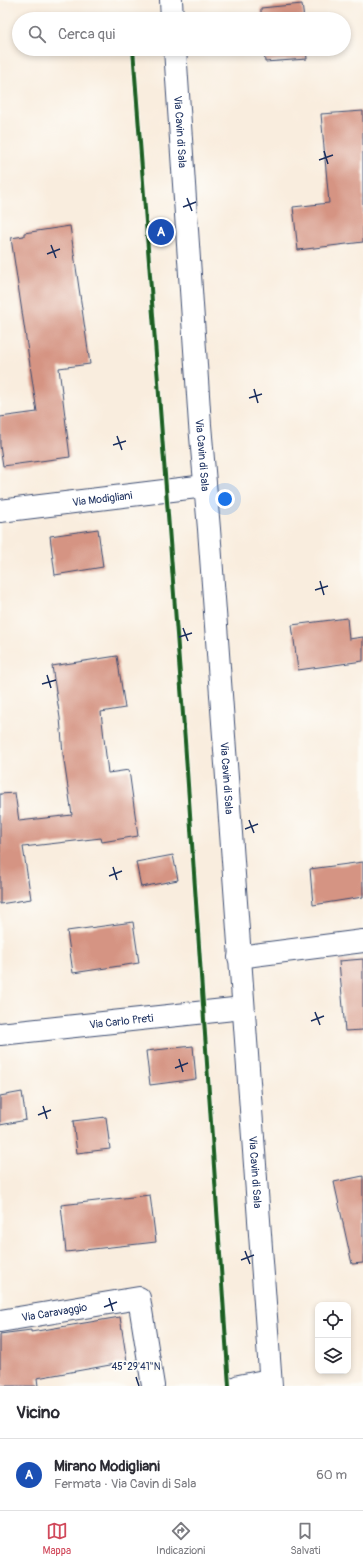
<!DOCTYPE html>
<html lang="it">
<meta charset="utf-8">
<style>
:root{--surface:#fff;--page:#f7f7f7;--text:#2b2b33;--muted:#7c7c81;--line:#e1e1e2;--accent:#d1495b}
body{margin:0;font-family:Pangolin,sans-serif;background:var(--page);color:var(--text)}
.controls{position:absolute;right:12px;bottom:12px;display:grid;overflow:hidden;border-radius:8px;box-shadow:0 2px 6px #0003}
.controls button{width:36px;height:36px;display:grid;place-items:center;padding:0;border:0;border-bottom:1px solid var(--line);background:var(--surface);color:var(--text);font:20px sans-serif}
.you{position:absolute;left:225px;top:499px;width:14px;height:14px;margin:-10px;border:3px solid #fff;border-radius:50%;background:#1a73e8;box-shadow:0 0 0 6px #1a73e833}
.badge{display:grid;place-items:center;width:26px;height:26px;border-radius:50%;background:var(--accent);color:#fff;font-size:13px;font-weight:700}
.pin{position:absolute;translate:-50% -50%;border:2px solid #fff;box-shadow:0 1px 4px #0006}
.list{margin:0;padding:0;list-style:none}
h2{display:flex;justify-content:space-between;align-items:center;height:52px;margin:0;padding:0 16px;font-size:17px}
h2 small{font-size:13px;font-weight:400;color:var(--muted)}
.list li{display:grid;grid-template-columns:26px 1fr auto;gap:12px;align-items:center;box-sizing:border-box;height:72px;padding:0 16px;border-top:1px solid var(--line)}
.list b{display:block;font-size:15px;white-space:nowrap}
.list p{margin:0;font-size:13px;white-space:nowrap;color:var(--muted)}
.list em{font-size:13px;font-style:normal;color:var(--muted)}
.icon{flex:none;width:22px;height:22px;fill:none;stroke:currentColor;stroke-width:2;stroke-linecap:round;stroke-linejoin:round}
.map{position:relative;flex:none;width:363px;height:1386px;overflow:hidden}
.search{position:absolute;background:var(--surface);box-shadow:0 2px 6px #0003;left:12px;right:12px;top:12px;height:44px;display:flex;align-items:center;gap:10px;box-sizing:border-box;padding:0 14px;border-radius:22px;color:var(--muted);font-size:15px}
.sheet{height:124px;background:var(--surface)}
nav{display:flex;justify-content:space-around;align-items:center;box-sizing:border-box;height:56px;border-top:1px solid var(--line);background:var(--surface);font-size:11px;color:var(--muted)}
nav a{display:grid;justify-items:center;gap:2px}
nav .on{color:var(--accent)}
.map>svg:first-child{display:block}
.building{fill:#d59483}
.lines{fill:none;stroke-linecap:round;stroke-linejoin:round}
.street-casing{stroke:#3c4c71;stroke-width:24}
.secondary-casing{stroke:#3c4c71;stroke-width:24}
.street{stroke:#fff;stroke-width:22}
.secondary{stroke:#fff;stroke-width:22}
.cycleway-casing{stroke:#fdfcf7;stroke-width:6}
.cycleway{stroke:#1b5e20;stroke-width:4}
.ticks{fill:none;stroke:#1b2f5e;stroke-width:1.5}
.labels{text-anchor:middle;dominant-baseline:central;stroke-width:3.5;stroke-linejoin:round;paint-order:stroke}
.street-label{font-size:11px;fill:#1b2f5e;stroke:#fdfcf7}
.ticks-label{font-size:10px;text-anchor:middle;fill:#1b2f5e;stroke:#fdfcf7;stroke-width:3.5;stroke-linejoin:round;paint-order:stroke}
</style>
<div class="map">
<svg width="363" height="1386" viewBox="0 0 363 1386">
<rect width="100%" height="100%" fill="#fdfcf7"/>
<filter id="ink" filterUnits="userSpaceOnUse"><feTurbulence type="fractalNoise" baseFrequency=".025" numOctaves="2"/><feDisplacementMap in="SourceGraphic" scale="8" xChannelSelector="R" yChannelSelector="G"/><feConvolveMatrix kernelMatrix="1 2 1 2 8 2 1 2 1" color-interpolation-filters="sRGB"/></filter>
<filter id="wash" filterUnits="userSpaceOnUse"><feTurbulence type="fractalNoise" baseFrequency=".012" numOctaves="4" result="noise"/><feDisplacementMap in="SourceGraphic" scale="16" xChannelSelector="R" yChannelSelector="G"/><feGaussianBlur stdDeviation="0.9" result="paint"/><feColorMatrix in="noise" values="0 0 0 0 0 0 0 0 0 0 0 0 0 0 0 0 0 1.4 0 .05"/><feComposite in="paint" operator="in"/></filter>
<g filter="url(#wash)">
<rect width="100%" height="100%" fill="#f9edde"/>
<g id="blocks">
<path class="building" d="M302,4L304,19H261V8Z
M264,49H306L307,59L265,62Z
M363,111V242L298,250L293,207L329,203L321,114Z
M70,226L90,364L59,368L70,457L3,466L0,446V417L37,412L11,238L24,236V233Z
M98,529L103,567L55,575L50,536Z
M347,618L349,639L363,637V661L298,670L292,625Z
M117,656L125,708L101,712L108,773L129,770L138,836L102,842L101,838L23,847L31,899L0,904V794L15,793L19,821L72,815L63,754L60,718L52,666Z
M173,855L178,880L141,887L136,862Z
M363,862V897L313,905L310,869Z
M133,922L139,963L73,973L67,931Z
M363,959V1030L345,1031L339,961Z
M193,1046L196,1079L150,1085L146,1051Z
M22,1092L26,1120L0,1125V1096Z
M106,1117L110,1149L77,1153L73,1121Z
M363,1176V1263L352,1264L334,1182Z
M150,1195L156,1242L66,1252L61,1205Z
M120,1317L127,1362L37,1378L38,1386H0V1334L31,1330V1332Z"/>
</g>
</g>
<g filter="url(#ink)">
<use href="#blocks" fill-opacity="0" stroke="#3c4c71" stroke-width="1"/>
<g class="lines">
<defs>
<g id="street">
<path id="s1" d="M0,511L205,486"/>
<path d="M239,957L363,941"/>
<path id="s2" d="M0,1034L243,1008"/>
<path id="s3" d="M0,1321L139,1298L153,1386"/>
<path d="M239,1386L270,1380"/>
</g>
<g id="secondary">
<path d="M171,0L172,19"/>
<path id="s4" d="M175,49L200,425L209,529L271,1386"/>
</g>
</defs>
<use href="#street" class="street-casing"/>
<use href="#secondary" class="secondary-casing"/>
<use href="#street" class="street"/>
<use href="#secondary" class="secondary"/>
<defs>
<path id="cycleway" d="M133,49L185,741L229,1386"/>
</defs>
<use href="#cycleway" class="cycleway-casing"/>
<use href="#cycleway" class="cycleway"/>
</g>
</g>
<path class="ticks" d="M324,151L328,164M319,160L333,155M187,198L192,211M183,207L196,202M51,245L56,258M47,254L60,249M254,389L258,403M249,398L262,394M117,436L122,450M113,445L126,441M320,581L324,595M315,590L328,586M183,628L188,641M179,637L192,633M47,675L51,688M42,684L56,680M249,820L254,833M245,829L258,824M113,867L117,880M109,876L122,871M315,1012L320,1025M311,1021L324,1016M179,1059L183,1072M175,1068L188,1063M43,1106L47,1119M38,1115L51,1110M245,1251L250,1264M241,1260L254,1255M109,1298L113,1311M104,1307L117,1302M136,1377L139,1386"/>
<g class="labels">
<g class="street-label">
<text stroke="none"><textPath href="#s4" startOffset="83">Via Cavin di Sala</textPath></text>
<text stroke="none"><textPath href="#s4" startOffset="407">Via Cavin di Sala</textPath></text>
<text stroke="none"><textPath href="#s1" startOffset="103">Via Modigliani</textPath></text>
<text stroke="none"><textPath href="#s4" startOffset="731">Via Cavin di Sala</textPath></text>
<text stroke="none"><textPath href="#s2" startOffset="122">Via Carlo Preti</textPath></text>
<text stroke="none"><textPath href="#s4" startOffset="1126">Via Cavin di Sala</textPath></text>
<text stroke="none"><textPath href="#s3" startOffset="55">Via Caravaggio</textPath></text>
</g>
</g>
<g class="ticks-label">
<text x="136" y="1370">45°29'41"N</text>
</g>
</svg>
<div class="controls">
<button><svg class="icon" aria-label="locate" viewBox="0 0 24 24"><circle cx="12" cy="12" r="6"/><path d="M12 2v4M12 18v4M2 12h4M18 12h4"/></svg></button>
<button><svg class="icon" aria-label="layers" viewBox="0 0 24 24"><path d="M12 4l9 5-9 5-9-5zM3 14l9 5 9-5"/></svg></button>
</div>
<div class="you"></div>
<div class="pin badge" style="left:161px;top:232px;background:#1a4fb4">A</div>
<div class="search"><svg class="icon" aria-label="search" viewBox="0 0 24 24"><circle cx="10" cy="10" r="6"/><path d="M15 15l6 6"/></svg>Cerca qui</div>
</div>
<section class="sheet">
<h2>Vicino<small></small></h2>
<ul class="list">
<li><span class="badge" style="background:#1a4fb4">A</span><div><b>Mirano Modigliani</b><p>Fermata · Via Cavin di Sala</p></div><em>60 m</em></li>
</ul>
</section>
<nav>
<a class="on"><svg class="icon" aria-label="map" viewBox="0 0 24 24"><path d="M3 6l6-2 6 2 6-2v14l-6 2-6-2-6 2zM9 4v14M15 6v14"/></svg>Mappa</a>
<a><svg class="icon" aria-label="directions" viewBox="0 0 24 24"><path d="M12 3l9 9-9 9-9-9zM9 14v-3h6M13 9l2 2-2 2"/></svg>Indicazioni</a>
<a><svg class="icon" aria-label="saved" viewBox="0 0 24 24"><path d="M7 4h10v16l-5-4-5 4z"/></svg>Salvati</a>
</nav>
